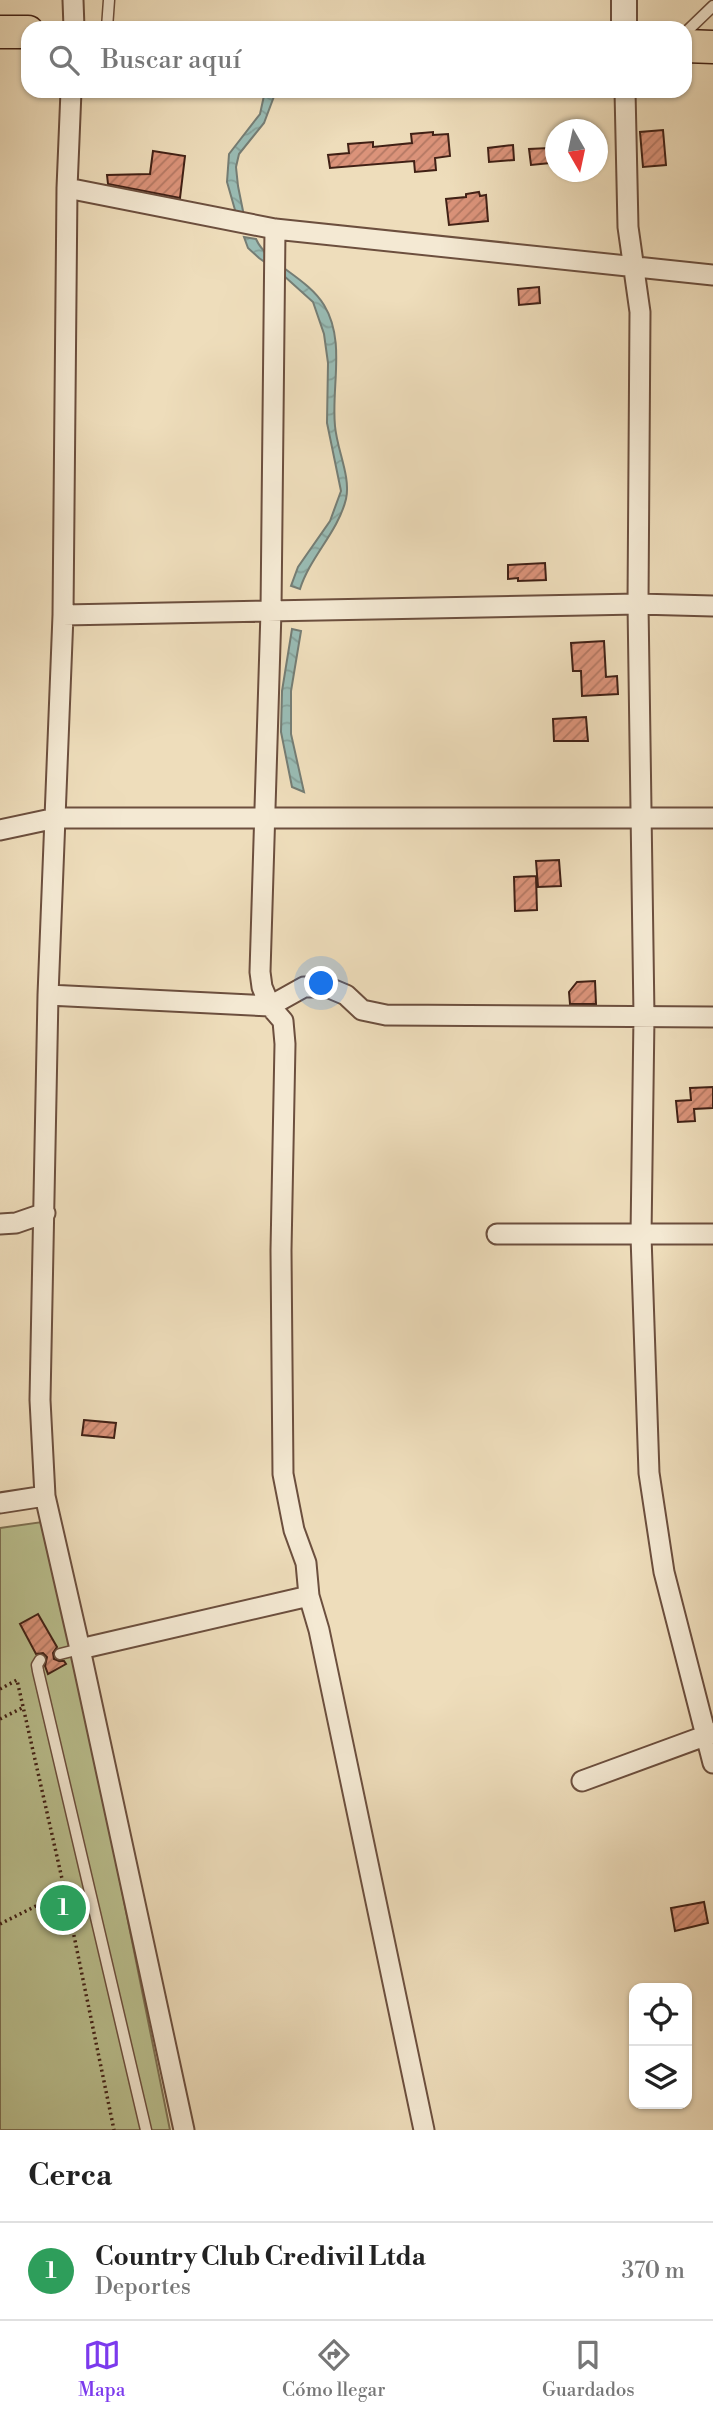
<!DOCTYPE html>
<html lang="es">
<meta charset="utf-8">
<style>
:root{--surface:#fff;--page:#f6f6f6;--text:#222;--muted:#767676;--line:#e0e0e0;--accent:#7c3aed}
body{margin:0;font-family:"Libre Bodoni",serif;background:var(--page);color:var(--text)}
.controls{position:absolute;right:21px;bottom:21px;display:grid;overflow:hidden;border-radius:14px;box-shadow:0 2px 5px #0004}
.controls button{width:63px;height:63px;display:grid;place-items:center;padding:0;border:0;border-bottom:2px solid var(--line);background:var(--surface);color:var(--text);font:35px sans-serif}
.compass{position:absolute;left:545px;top:119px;width:63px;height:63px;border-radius:50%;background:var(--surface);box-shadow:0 2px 5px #0004;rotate:171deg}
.you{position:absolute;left:322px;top:984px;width:24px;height:24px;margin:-18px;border:5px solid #fff;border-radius:50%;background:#1a73e8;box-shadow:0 0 0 10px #1a73e833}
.badge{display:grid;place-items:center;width:46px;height:46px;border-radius:50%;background:var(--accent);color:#fff;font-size:23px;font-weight:700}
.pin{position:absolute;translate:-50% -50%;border:4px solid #fff;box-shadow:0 2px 7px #0006}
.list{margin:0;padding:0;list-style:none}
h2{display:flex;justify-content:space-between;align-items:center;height:91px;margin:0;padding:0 28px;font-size:30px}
h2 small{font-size:23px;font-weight:400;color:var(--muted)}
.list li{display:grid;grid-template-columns:46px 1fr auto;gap:21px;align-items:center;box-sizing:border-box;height:98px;padding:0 28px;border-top:2px solid var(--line)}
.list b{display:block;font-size:26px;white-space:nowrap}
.list p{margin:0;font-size:23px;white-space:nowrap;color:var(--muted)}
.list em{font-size:23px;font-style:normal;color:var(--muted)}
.icon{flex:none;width:38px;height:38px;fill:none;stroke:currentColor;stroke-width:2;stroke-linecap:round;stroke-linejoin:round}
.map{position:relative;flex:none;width:713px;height:2130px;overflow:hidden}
.search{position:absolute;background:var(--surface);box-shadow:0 2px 5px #0004;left:21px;right:21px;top:21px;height:77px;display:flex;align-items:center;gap:18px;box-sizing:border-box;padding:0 24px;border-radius:21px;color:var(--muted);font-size:26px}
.sheet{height:189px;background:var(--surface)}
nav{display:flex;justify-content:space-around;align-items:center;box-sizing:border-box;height:98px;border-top:2px solid var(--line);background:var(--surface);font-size:19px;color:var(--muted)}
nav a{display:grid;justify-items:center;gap:4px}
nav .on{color:var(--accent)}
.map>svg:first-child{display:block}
.green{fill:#bac08f;stroke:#7d7052;stroke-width:2}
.water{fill:url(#water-waves);stroke:#757d74;stroke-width:2}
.building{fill:url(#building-hatch);stroke:#402015;stroke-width:2}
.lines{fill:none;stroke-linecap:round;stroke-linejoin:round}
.service-casing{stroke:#6c4f3e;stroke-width:13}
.minor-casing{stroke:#6c4f3e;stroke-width:23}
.tertiary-casing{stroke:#6c4f3e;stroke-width:28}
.primary-casing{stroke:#402015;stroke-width:35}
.path{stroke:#402015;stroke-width:3.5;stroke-dasharray:2 3.5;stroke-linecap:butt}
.service{stroke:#f4e9d3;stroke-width:10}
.minor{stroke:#f4e9d3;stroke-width:19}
.tertiary{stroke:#f4e9d3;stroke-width:24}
.primary{stroke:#edb;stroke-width:32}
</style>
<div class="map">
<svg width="713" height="2130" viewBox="0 0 713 2130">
<defs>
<pattern id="water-waves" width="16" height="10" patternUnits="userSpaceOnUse" patternTransform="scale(1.75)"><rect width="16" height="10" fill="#99bbb3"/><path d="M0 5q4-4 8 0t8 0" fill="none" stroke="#85a099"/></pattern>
<pattern id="building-hatch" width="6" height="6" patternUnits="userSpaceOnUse" patternTransform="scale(1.75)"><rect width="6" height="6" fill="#db937a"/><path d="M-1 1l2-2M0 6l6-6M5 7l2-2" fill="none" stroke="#b37863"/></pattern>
</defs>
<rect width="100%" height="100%" fill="#edb"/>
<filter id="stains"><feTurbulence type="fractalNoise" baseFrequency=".00286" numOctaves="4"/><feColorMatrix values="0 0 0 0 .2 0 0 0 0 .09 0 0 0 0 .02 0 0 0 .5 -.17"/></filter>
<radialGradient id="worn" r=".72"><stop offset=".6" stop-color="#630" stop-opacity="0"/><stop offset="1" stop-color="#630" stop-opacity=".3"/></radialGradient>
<path class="green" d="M42,1522L81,1687L170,2130H0V1528Z"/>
<path class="water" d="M265,91H276L264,123L239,154L236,167L238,186L244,216L237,217L227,182L229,154L260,114Z
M244,237L256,239C267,264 307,277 324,305C346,341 331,387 335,426C337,450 351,477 346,499C338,532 310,557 300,589L291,586L298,567L330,521L341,491L327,423L328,363L324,334L313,302L283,275L259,258L248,248Z
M292,629L301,631L291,691V734L304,792L292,787L281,732L282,691Z"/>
<path class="building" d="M663,130L666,165L643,167L640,132Z
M433,132V135L448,134L450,156L435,158L436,170L415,172L414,161L330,168L328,155L349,153L348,144L373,142V147L412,143L411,134Z
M513,145L514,160L489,162L488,148Z
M549,148L550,163L531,165L529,149Z
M153,151L185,156L180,198L108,184L107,175L150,174Z
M479,192L480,196L486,195L488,221L449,225L446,199L466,197V194Z
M539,287L540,303L519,305L518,289Z
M545,563L546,580L518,581V578L508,579V565Z
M604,641L606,677L617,676L618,694L582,696L581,671H573L571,643Z
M586,717L588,741H554L553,719Z
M559,860L561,886L538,887L536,861Z
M536,876L537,910L515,911L514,877Z
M595,981L596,1004H570L569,992L577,982Z
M713,1087V1108L694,1109L695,1121L678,1122L676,1101L691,1100L690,1088Z
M84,1420L116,1423L114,1438L82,1435Z
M38,1614L57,1647L53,1653L54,1659L59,1661H64L66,1664L48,1674L45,1666L47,1657L43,1653L36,1654L20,1624Z
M704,1902L708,1923L675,1931L671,1908Z"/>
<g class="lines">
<defs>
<path id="service" d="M107,28L109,0
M685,33L713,6
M60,1654L80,1649
M40,1660L37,1665L38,1671L146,2130"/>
<path id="minor" d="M73,0L74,28
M71,91L67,188L63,615L48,995L40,1400L45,1496L80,1649L184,2130
M625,91L628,227L640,312L638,604L644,1016L641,1236L649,1473L664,1572L713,1763
M67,188L275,229L713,275
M63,615L638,604L713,606
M0,830L56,818H713
M48,995L270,1006L304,987H327L346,995L362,1010L386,1015L713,1017
M0,1224L16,1223L45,1213
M497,1234H713
M0,1503L45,1496
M309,1596L319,1630L424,2130
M80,1649L309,1596L306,1563L294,1530L283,1474L281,1250L285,1044L283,1021L270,1006L262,987L260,972L271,611L275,229
M582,1781L713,1733"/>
<path id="tertiary" d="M624,28V0"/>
<path id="primary" d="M0,32H28
M685,46L713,47"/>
</defs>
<use href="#service" class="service-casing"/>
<use href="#minor" class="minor-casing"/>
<use href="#tertiary" class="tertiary-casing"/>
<use href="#primary" class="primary-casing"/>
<path class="path" d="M0,1689L17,1680L65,1892L114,2130
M0,1719L22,1708
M0,1924L64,1892"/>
<use href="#service" class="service"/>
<use href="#minor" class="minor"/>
<use href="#tertiary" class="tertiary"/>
<use href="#primary" class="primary"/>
</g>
<rect width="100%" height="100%" filter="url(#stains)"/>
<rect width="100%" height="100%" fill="url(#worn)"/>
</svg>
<div class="controls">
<button><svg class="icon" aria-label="locate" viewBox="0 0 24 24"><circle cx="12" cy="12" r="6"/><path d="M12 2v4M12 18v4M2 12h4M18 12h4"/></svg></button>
<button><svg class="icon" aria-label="layers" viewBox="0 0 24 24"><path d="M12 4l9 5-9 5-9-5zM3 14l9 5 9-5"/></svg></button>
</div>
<svg class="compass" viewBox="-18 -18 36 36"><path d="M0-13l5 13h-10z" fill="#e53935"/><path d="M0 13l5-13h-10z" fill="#767676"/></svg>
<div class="you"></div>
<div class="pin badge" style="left:63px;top:1908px;background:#2e9e5b">1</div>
<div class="search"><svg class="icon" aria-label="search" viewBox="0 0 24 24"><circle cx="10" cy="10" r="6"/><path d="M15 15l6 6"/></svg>Buscar aquí</div>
</div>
<section class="sheet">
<h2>Cerca<small></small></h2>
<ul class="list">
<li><span class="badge" style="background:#2e9e5b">1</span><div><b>Country Club Credivil Ltda</b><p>Deportes</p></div><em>370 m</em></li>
</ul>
</section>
<nav>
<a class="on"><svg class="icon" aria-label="map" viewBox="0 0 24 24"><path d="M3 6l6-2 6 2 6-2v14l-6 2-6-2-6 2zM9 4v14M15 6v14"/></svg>Mapa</a>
<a><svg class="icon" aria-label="directions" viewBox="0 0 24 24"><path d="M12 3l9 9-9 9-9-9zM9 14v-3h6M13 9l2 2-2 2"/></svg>Cómo llegar</a>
<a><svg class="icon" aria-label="saved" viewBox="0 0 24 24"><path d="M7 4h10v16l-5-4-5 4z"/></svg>Guardados</a>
</nav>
